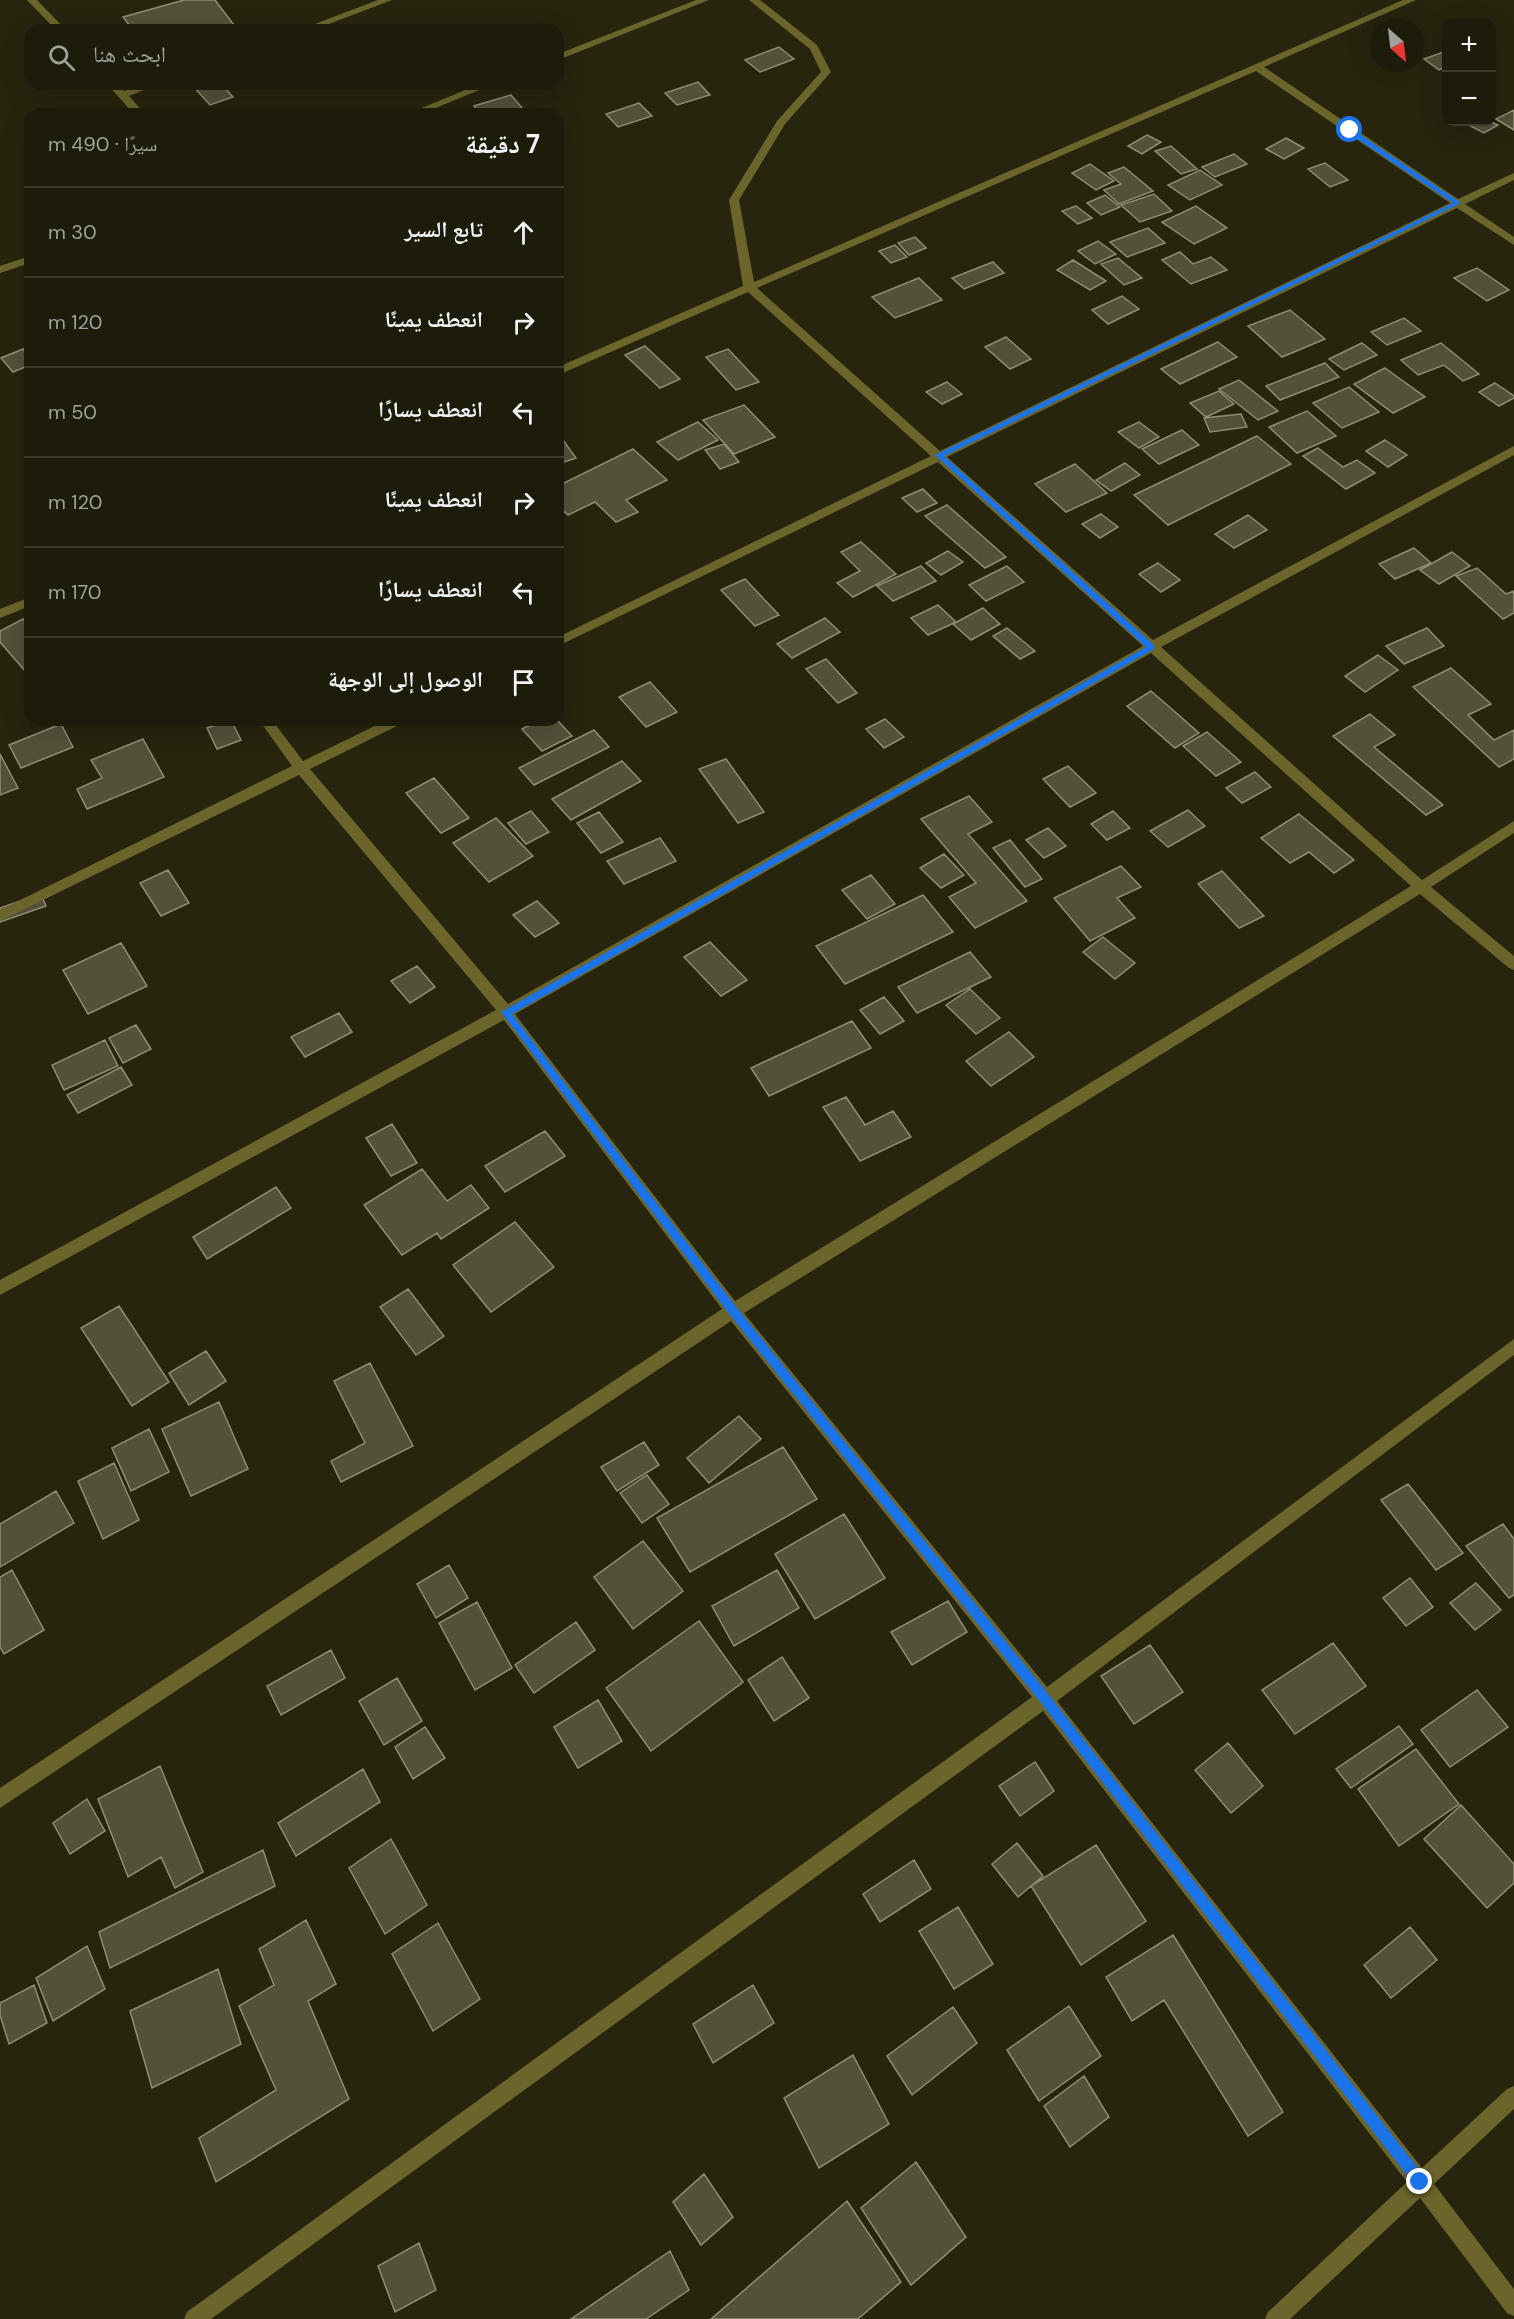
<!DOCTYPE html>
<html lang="ar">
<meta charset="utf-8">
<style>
:root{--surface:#1d1c0a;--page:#2a2918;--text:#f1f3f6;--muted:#a0a19c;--line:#3b3a2b}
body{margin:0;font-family:"DM Sans","Noto Naskh Arabic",sans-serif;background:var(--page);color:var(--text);direction:rtl}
.controls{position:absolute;right:18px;top:18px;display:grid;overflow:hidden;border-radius:12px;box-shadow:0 6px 24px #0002}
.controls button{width:54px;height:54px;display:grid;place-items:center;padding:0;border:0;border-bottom:2px solid var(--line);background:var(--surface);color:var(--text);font:30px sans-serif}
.compass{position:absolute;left:1370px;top:18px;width:54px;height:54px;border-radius:50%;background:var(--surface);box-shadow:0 6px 24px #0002;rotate:152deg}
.stop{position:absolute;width:18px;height:18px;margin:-14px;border:4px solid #1a73e8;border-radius:50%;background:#fff}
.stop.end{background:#1a73e8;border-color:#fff;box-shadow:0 2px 6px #0008}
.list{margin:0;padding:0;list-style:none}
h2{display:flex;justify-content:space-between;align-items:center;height:78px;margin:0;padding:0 24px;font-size:26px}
h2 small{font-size:20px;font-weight:400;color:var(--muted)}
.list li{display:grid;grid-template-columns:39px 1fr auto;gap:18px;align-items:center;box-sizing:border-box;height:90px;padding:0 24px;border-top:2px solid var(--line)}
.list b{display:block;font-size:22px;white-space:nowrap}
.list em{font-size:20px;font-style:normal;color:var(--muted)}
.icon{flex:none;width:33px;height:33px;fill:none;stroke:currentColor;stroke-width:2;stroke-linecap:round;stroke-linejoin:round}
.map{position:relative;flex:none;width:1514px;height:2319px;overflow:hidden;direction:ltr}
.search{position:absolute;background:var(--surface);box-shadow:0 6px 24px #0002;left:24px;top:24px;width:540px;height:66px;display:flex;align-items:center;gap:15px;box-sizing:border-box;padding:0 21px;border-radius:18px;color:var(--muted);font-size:22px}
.panel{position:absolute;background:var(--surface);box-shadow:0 6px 24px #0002;left:24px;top:108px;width:540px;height:618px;border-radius:18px;direction:rtl}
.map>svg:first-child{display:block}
.building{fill:#535139;stroke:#8f8d73;stroke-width:1.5}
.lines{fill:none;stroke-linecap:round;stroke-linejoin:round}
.minor{fill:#6b652b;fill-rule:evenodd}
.route{fill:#1a73e8}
</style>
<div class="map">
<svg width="1514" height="2319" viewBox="0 0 1514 2319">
<rect width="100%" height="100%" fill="#27250e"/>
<path class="building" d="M184,0H215L234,25L217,30H133L123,17Z
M779,47L794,59L760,72L745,60Z
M1446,51V67L1439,70L1424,59Z
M698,82L710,95L677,105L665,93Z
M191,84H221L233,97L210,105Z
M511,95L524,110L511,114H481L474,106Z
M639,103L652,116L618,127L606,114Z
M1514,110V130L1496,119Z
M1463,122H1491L1498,125L1484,133Z
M1147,135L1161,142L1142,154L1128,146Z
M1286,138L1304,148L1284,159L1266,149Z
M1171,146L1197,169L1181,174L1155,151Z
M1234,154L1247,164L1215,177L1202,167Z
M1325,163L1348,180L1330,187L1308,169Z
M1090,164L1114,181L1096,190L1072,173Z
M1124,167L1153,191L1119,204L1104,190L1121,184L1108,173Z
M1200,170L1222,185L1190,200L1168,185Z
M1154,194L1172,211L1140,222L1121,205Z
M1105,195L1120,207L1101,215L1087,203Z
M1076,206L1092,218L1078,224L1062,211Z
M1196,206L1227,228L1194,244L1162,222Z
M1148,228L1165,243L1127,257L1110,242Z
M915,237L926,248L909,255L898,243Z
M1098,241L1116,254L1095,264L1078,251Z
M895,245L907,257L891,263L879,251Z
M1180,252L1193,264L1211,257L1227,270L1191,284L1162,260Z
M1118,258L1142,278L1124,285L1101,264Z
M1073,260L1106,281L1090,290L1057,270Z
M993,262L1004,273L964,289L952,278Z
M1477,268L1509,290L1487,301L1454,278Z
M919,278L942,300L895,318L872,297Z
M1122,296L1139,309L1108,324L1092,310Z
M1290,310L1325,339L1282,357L1248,326Z
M1404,318L1421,331L1387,345L1371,332Z
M1006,337L1031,359L1010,369L985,347Z
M1218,342L1237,357L1180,384L1161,369Z
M1362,343L1377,355L1344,370L1329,359Z
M1441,343L1479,374L1463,381L1444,365L1418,375L1401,360Z
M645,346L680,379L660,388L625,355Z
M23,349L30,359V365L13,372L1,358Z
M728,349L759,382L736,390L706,357Z
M1325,363L1339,377L1280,400L1266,386Z
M1385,368L1425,397L1393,413L1354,384Z
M1239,380L1278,411L1258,420L1219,389Z
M947,382L962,394L942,404L926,392Z
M1495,383L1514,396V398L1499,406L1479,392Z
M1349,387L1379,412L1342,428L1313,403Z
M1219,391L1234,404L1206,417L1190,403Z
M744,405L775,437L734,454L703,420Z
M1307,411L1336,436L1297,453L1269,427Z
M1241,414L1247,427L1210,432L1204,418Z
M698,422L718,440L678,460L657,442Z
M1139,422L1159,437L1139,448L1118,432Z
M1182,430L1199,445L1159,464L1142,449Z
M558,433L576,458L558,464Z
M1257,436L1291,464L1168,525L1134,495Z
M1385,440L1407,455L1388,467L1366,451Z
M724,444L739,462L720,469L705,450Z
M1318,448L1343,467L1357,460L1375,473L1346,489L1303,456Z
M633,449L667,480L626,500L638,512L616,522L595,502L568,515L558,506V486Z
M1125,463L1140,475L1111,491L1096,480Z
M1075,464L1107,493L1066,512L1035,484Z
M923,489L937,503L917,512L902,498Z
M947,505L1006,557L985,568L925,516Z
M1101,514L1118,527L1100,538L1082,524Z
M1248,515L1267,530L1234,548L1215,534Z
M861,542L896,574L853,597L837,583L860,571L841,552Z
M1414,548L1431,563L1395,579L1379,564Z
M948,551L963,562L941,575L926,563Z
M1452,552L1470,566L1439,584L1420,570Z
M1158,563L1180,580L1161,592L1139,574Z
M921,566L936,581L893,601L877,586Z
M1007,566L1024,582L986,601L969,585Z
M1477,568L1506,594L1514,591V613L1503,619L1456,576Z
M745,579L779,615L755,626L721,590Z
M938,605L956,622L928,635L911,618Z
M983,608L1000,624L971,640L953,624Z
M825,618L840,632L792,658L777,644Z
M23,619L30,627V669L26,672L0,642V631Z
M1007,628L1035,651L1020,659L993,636Z
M1427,628L1444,646L1404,664L1386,646Z
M1378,655L1398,670L1365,692L1345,676Z
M826,659L857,693L838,703L806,669Z
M1451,668L1491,704L1468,715L1494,740L1514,730V759L1499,767L1413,687Z
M650,682L677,712L646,727L619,697Z
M1151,691L1199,733L1175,748L1127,706Z
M1370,714L1395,735L1374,747L1443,805L1426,815L1333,736Z
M885,719L904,737L884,748L866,729Z
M231,720L241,740L217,749L207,728Z
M540,720H557L572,736L542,751L522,729Z
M61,724L73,747L21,768L9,745Z
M594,730L609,747L534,785L519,768Z
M1207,732L1241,762L1216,776L1183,746Z
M143,739L164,777L87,809L77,789L102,778L91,760Z
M0,754L18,788L0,795Z
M726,759L764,812L738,823L699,769Z
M622,761L641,781L571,820L552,799Z
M1068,766L1096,793L1070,807L1043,779Z
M1255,772L1271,787L1242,803L1226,788Z
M434,778L469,818L441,833L406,793Z
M969,796L992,822L968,834L1027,901L975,928L949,897L976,883L921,819Z
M1188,810L1205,826L1168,847L1150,831Z
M531,811L549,832L526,844L508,823Z
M1113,811L1130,828L1107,840L1091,824Z
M599,812L623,842L601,853L577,823Z
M1299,814L1354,860L1334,873L1309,852L1290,863L1261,838Z
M496,818L533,856L489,882L453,843Z
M1048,828L1066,846L1044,858L1026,840Z
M660,838L676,861L624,884L607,861Z
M1010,840L1042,879L1025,887L993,848Z
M944,854L964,875L941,888L920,868Z
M1121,866L1141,887L1117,898L1135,918L1090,941L1054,898Z
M168,870L189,903L161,916L140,883Z
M1222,871L1264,916L1239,928L1198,884Z
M871,875L895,904L867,919L842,890Z
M41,894L46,906L0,922V908Z
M923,895L953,932L845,984L816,946Z
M537,901L559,923L535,937L513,915Z
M1103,937L1135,963L1115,979L1083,952Z
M710,942L747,980L721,996L684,957Z
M121,943L147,986L88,1014L63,970Z
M970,952L991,977L917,1013L898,987Z
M417,966L435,987L410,1003L391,981Z
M970,989L1000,1018L976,1034L946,1005Z
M884,997L904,1021L880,1034L860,1010Z
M339,1013L352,1032L305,1057L291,1037Z
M852,1021L871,1048L769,1096L751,1068Z
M136,1025L151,1049L123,1063L109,1038Z
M1009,1032L1034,1057L991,1086L966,1061Z
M105,1040L118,1066L64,1090L52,1065Z
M121,1067L132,1085L78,1113L67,1095Z
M846,1097L865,1125L893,1111L911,1137L860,1161L823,1107Z
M392,1124L417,1163L391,1176L366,1138Z
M545,1131L565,1156L505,1192L485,1166Z
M422,1169L447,1201L471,1185L489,1208L441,1239L437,1233L402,1255L364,1205Z
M276,1187L291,1208L207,1259L193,1237Z
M515,1222L554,1267L491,1312L453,1265Z
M408,1289L444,1336L416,1355L380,1307Z
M119,1306L169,1382L132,1406L81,1328Z
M206,1351L226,1381L189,1405L169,1373Z
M370,1363L413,1446L341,1482L331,1461L365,1443L334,1381Z
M219,1402L248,1469L191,1496L162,1429Z
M739,1416L761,1439L709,1483L687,1458Z
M149,1429L169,1472L131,1491L112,1448Z
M644,1442L659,1465L617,1491L601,1467Z
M783,1447L817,1499L690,1572L657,1518Z
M114,1463L139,1520L103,1539L78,1481Z
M647,1475L669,1504L642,1523L620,1493Z
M1408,1484L1463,1553L1436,1570L1381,1500Z
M56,1491L74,1523L0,1567V1524Z
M844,1514L885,1578L815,1619L775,1554Z
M1503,1524L1514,1539V1595L1509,1598L1466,1546Z
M643,1541L683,1591L633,1629L594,1577Z
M449,1565L468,1598L436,1618L417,1584Z
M12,1570L44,1630L4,1654L0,1647V1577Z
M777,1570L799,1608L734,1646L712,1606Z
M1410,1578L1433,1607L1406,1626L1383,1598Z
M1476,1583L1501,1610L1475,1630L1450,1603Z
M948,1601L967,1632L912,1665L891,1632Z
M477,1602L512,1668L475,1690L439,1623Z
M699,1621L743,1682L651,1751L606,1688Z
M576,1622L595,1650L534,1693L515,1665Z
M1333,1643L1366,1686L1295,1734L1262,1690Z
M1150,1645L1183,1692L1134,1724L1101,1676Z
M331,1650L345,1678L281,1715L267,1686Z
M782,1657L809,1698L774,1721L748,1680Z
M397,1678L422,1721L384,1745L359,1701Z
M1477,1690L1508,1727L1450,1767L1421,1730Z
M598,1700L622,1741L578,1768L554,1727Z
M1399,1726L1413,1744L1351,1788L1336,1769Z
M425,1727L445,1758L413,1779L395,1747Z
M1228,1743L1263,1786L1231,1813L1195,1770Z
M1416,1749L1459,1804L1399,1846L1358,1789Z
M1035,1762L1054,1791L1020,1816L999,1786Z
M160,1766L203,1872L175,1888L161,1857L128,1877L98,1799Z
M363,1769L380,1802L296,1856L278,1823Z
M87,1799L105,1831L70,1854L53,1823Z
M1461,1805L1514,1864V1883L1487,1908L1424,1839Z
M391,1839L427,1905L385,1934L349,1868Z
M1017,1843L1043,1876L1018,1897L992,1864Z
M1096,1845L1146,1921L1081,1965L1031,1886Z
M263,1850L275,1886L110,1968L99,1932Z
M914,1860L931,1889L880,1922L863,1894Z
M958,1907L993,1964L954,1989L919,1931Z
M306,1920L336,1984L308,2001L349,2099L216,2182L199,2138L276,2090L239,2006L274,1985L259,1949Z
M438,1923L480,1999L433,2031L392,1954Z
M1410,1927L1437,1960L1391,1998L1364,1965Z
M1173,1935L1283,2112L1248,2136L1164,2000L1132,2021L1106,1977Z
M87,1946L105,1989L53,2021L36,1978Z
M218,1969L241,2044L152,2088L130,2011Z
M34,1985L47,2023L9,2044L0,2015V2003Z
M753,1985L774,2023L713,2063L693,2024Z
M1069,2006L1101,2056L1039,2101L1007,2050Z
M953,2007L977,2043L912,2095L887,2056Z
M853,2055L889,2124L819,2168L784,2098Z
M1084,2076L1109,2117L1070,2147L1044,2106Z
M916,2162L966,2237L911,2285L861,2208Z
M704,2174L733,2217L701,2245L673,2202Z
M847,2201L901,2282L858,2319H711Z
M419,2243L436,2290L395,2312L378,2266Z
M670,2251L689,2290L646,2319H571Z"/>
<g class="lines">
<path class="minor" d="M27,0H37L66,30H56Z
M378,0H392L313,30H299Z
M696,0H709L558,60V54Z
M749,0H760L817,45L831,72L785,124L739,200L754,282L1403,0H1416L1264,67L1458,199L1514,173V180L1465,204L1514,237V245L1457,208L947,457L1153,640L1514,446V455L1161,647L1422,880L1514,821V833L1431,887L1514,956V970L1509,968L1420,894L744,1313L1047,1687L1514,1339V1355L1057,1701L1422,2168L1507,2089L1514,2086V2109L1434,2184L1514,2289V2316L1507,2313L1420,2198L1290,2319H1265L1268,2312L1407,2182L1043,1711L211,2319H184L187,2312L1032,1697L731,1321L0,1808V1788L722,1309L504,1020L0,1295V1280L496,1010L299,775L0,921V910L292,766L259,720H272L303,761L387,720H404L403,723L310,769L508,1004L1143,646L938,462L558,646V637L931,456L748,292L558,375V367L743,286L729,200L777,121L821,72L810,49ZM1256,71L1450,203L940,451L757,288ZM1151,653L1411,886L735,1301L515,1014Z
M107,84H117L124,91L144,84H158L129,96L145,114H134Z
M480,84H494L421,114H407Z
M30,256V263L0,273V266Z
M30,597V606L0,618V609Z"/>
</g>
<path class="route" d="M1347,129H1352L1461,203L944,456L1154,645V649L512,1014L737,1308L1049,1695L1425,2177L1427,2182L1425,2187L1420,2189L1416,2187L1041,1703L730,1315L501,1012L1146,647L935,455L1453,203L1347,132Z"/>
</svg>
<div class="controls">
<button>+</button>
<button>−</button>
</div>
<svg class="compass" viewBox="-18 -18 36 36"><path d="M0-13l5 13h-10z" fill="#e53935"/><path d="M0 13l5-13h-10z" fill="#a0a19c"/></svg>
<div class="stop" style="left:1350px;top:130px"></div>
<div class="stop end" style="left:1420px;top:2182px"></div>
<div class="search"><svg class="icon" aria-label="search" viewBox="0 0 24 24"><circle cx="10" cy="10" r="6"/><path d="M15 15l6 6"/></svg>ابحث هنا</div>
<section class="panel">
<h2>7 دقيقة<small>سيرًا · 490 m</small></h2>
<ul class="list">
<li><svg class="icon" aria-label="ahead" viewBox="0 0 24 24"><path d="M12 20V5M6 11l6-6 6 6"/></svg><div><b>تابع السير</b></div><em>30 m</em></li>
<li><svg class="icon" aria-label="right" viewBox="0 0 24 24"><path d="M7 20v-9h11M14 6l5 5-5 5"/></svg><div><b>انعطف يمينًا</b></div><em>120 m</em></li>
<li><svg class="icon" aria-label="left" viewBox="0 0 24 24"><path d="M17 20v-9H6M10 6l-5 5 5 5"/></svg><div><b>انعطف يسارًا</b></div><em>50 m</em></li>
<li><svg class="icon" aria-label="right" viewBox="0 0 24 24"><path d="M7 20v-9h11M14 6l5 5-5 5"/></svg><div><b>انعطف يمينًا</b></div><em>120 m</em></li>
<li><svg class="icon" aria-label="left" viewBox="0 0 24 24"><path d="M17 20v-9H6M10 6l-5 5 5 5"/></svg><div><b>انعطف يسارًا</b></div><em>170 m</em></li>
<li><svg class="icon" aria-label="arrive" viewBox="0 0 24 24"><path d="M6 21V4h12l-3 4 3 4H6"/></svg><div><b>الوصول إلى الوجهة</b></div></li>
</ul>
</section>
</div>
